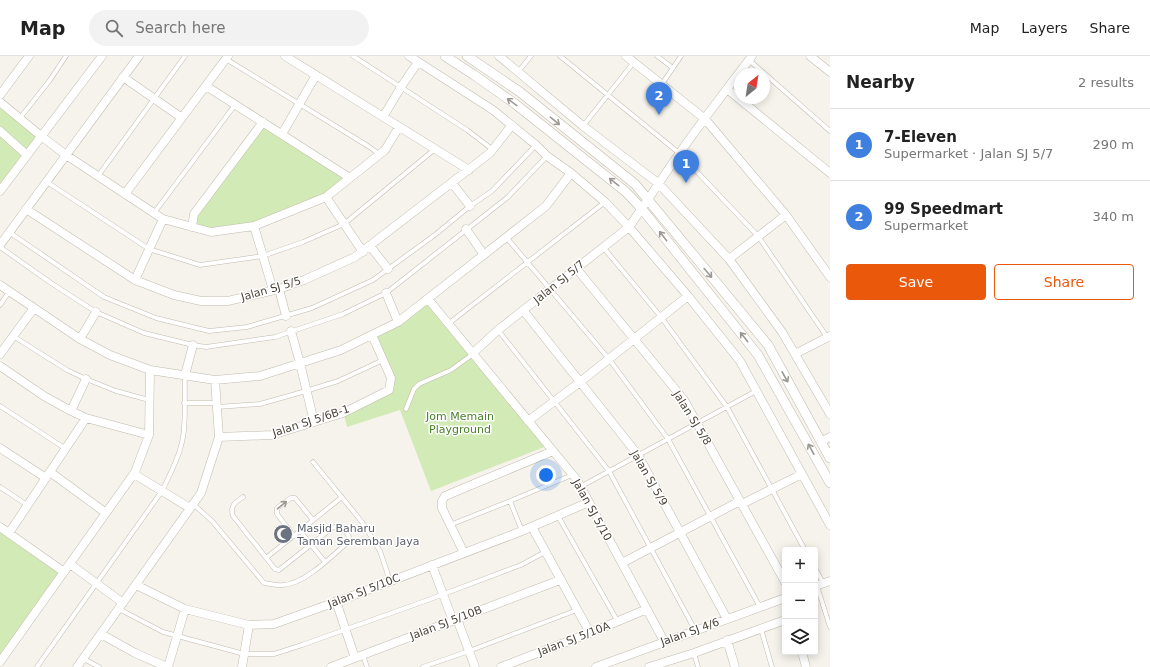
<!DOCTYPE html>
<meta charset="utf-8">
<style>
:root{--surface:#fff;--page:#f2f2f2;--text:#222;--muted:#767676;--line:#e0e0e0;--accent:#ea580c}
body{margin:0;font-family:"DejaVu Sans",sans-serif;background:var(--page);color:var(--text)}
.controls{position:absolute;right:12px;bottom:12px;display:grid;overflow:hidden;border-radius:4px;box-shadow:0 2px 10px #0003}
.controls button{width:36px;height:36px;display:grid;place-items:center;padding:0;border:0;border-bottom:1px solid var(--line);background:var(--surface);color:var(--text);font:20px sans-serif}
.compass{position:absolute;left:734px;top:12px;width:36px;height:36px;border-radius:50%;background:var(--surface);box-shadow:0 2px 10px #0003;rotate:30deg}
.you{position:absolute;left:546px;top:419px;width:14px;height:14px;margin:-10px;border:3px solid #fff;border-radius:50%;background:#1a73e8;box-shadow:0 0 0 6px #1a73e833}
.badge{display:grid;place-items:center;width:26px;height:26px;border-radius:50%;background:var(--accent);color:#fff;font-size:13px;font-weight:700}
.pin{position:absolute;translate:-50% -33px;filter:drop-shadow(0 1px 2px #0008)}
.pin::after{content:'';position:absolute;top:21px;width:14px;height:12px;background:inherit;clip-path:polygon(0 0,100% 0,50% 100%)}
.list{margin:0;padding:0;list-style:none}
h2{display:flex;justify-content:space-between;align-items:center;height:52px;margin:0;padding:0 16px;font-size:17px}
h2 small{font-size:13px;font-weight:400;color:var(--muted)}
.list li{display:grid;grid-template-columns:26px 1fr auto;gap:12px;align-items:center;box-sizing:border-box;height:72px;padding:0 16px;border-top:1px solid var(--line)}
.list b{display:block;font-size:15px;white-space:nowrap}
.list p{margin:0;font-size:13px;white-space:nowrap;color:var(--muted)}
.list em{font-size:13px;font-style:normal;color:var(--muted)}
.actions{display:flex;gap:8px;padding:12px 16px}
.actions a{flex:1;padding:9px 0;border:1px solid var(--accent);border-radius:4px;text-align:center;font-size:14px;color:var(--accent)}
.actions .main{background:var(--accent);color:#fff}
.icon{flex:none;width:22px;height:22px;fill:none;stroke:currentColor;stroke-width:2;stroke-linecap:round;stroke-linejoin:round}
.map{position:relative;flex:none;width:830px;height:611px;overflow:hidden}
header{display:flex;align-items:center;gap:24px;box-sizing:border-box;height:56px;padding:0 20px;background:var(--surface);border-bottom:1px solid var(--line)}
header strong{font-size:19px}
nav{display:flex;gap:22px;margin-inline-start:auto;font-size:14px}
.search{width:280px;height:36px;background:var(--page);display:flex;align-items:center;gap:10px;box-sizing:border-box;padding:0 14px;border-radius:22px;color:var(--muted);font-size:15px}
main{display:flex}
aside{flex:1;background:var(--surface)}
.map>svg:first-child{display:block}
.green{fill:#d2eab5}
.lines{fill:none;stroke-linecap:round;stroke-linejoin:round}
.service-casing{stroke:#c2bbae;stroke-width:5}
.minor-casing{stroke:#c2bbae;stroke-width:9}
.tertiary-casing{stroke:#c2bbae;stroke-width:10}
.service{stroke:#fff;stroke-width:4}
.minor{stroke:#fff;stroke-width:8}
.tertiary{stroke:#fff;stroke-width:9}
.oneway{stroke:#9c9892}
.labels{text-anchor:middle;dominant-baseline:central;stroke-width:3;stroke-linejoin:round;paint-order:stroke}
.street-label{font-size:11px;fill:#4b4439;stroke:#fff}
.park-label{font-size:11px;fill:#4a7f2a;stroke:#fff}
.worship-label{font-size:11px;fill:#5b616d;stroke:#fff;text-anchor:start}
</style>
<header>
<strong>Map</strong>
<div class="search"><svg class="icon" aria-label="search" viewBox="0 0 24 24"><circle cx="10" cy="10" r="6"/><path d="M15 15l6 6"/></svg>Search here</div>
<nav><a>Map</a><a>Layers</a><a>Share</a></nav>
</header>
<main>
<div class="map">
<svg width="830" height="611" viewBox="0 0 830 611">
<rect width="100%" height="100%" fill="#f6f3ec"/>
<path class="green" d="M0,48L39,80L0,133Z
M263,68L348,122L326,140L268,164L211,175L193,170L195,158Z
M428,245L547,390L431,435L400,354L347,371L344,359L390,335L392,321L373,280Z
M0,474L63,516L0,604Z"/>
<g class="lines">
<defs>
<path id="service" d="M353,0L467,74L492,93
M560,0L679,97L758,180L827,281
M657,0L673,12
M226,3L368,90L379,98
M749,4L830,75
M518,16L531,0
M662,28L681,0
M20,62L50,24L66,0
M583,70L634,6
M98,120L185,0
M47,126L149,193L200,209L263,200L303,186L344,168L435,93
M154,157L235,49
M9,176L104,241L156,262L209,275L247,271L312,252L373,224L436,178L470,150L492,135L536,89
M506,181L609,303L668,383L760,551
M0,191L51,227L96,256L144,277L193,289L206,291L275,281L343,258L386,237L508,141L547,100
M603,191L661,261L727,351L805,494
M0,249L9,236
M448,268L605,146
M498,274L609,415L695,574
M13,280L67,314L86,323L116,335L149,344
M184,347H216
M0,350L66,393
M217,351L260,348L306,335L338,325L383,304
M406,353L414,333L419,328L451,314L473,298
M313,406L362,466L380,495L390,525
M0,431L27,449
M580,431L756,335
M510,445L522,475
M193,448L212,465L264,527C270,528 277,530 283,529C305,528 332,500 348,486L349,481L345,474L337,470L332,472L279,514L275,513L233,460C230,450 234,447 243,441
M558,460L618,566
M450,469L510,445L572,419
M300,475L325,506
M294,480L277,458V452L291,442H295L313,464
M266,502L342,441
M815,512L823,527
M817,530L830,571
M119,553L163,576L244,598H274L302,589L425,545L521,509L545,496
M761,573L772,611
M694,597L698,611
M363,599L367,611
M84,603L99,611
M37,611L162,435C169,420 177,406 181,390C187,371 184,339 185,319
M423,611L469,595L577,554"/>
<path id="minor" d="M285,0L469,114
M409,0L493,54L536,89L547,100L571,117L605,146L629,171L688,240L740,305L830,469
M499,0L583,70L658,127L729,203L782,276L830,358
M626,0L705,63L786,159L830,221
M810,0L830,16
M123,21L182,62
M206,30L350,122
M727,33L830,117
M0,39L29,0
M0,46L41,80L66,99L163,163L211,176L254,170L326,141L385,94L399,71
M383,61L401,31L418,6
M0,75L27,99
M282,78L316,19
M452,127L470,150
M0,135L102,0
M125,138L228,0
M326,141L363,196
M26,153L135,224L174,239L201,245H228L279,233L304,224L355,201L490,97L512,69
M254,170L273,234
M192,171L194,158L263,66
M466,173L484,199
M0,189L139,0
M370,190L388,213
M729,203L786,159
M576,212L684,344L785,526
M135,224L163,163
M0,229L80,283L110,299L150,314L215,324L260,320L341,294L398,266L546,150L571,117
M279,233L286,260
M386,237L398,266
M428,243L577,424L664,585
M523,254L638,399L727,563
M291,275L300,307L314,366
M80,283L96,256
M473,297L498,274L629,171C646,147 662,122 679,98C702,65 727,33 752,0
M0,298L34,252
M795,298L830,280
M0,310L44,340L71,355L86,362L149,379
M185,319L193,289
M71,355L86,323
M528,365L580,326L688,240
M219,381L272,379L343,357L389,334L391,322L372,279
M821,386L830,381
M0,392L46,422
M50,416L106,457
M134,418L190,452
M742,448L802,418
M0,471L64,516
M532,471L590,577
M9,477L86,362
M464,497L442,452V445L445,440L553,395
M622,507L740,445
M70,508L123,547
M432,509L453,565
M136,529L185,553L249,569L274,568L344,543L522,475L589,446
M815,530L830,525
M336,545L355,602
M457,563L475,611
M101,578L135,597L167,611
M727,584L735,611
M802,596L806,611
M0,606L135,416L149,379L150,314
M77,611L201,437L219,381L215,324
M168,611L185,553
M242,611L249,569
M331,611L560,524
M501,611L590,577L647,553
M596,611L785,542
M649,611L694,597L785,564"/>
<path id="tertiary" d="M445,0L474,19L514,47L626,136L642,153L758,299L830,427
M467,0L520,36L635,128L768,289L830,402"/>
</defs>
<use href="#service" class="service-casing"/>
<use href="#minor" class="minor-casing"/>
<use href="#tertiary" class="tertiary-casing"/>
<use href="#service" class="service"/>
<use href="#minor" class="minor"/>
<use href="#tertiary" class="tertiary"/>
</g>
<defs><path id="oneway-shaft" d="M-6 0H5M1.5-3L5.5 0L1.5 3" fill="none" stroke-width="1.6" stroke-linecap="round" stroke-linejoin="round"/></defs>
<g class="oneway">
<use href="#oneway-shaft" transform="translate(512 46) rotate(-144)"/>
<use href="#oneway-shaft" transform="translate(555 65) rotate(39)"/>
<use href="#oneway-shaft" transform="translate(614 126) rotate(-142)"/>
<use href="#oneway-shaft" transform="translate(663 180) rotate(-128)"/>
<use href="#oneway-shaft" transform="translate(708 217) rotate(50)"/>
<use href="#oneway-shaft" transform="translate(744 281) rotate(-128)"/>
<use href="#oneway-shaft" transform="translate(785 321) rotate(61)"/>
<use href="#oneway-shaft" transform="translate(811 393) rotate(-119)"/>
<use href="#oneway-shaft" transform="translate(282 449) rotate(-39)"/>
</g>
<defs>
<symbol id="mosque-disc" viewBox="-11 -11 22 22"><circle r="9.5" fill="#6b7280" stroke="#fff"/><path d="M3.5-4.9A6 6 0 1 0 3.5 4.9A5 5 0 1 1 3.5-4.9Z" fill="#fff"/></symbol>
</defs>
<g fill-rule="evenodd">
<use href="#mosque-disc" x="272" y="467" width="22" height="22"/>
</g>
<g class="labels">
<g class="street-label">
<text transform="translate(559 226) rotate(-39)">Jalan SJ 5/7</text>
<text transform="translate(271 233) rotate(-16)">Jalan SJ 5/5</text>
<text transform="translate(692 362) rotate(58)">Jalan SJ 5/8</text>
<text transform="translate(311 365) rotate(-18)">Jalan SJ 5/6B-1</text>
<text transform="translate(649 422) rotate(60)">Jalan SJ 5/9</text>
<text transform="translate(592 454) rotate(61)">Jalan SJ 5/10</text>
<text transform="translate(364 535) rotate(-21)">Jalan SJ 5/10C</text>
<text transform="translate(446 567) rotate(-21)">Jalan SJ 5/10B</text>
<text transform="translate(690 576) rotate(-20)">Jalan SJ 4/6</text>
<text transform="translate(574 583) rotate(-21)">Jalan SJ 5/10A</text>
</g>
<g class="park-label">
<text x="460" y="360">Jom Memain<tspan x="460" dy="13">Playground</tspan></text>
</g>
<g class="worship-label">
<text x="297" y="472">Masjid Baharu<tspan x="297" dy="13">Taman Seremban Jaya</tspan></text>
</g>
</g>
</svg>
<div class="controls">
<button>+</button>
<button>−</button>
<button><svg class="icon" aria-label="layers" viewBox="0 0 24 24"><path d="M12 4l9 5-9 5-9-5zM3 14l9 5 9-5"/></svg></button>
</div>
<svg class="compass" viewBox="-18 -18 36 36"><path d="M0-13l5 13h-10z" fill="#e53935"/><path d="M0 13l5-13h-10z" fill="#767676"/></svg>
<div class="you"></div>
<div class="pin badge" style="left:686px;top:127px;background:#3f7fe0">1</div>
<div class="pin badge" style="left:659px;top:59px;background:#3f7fe0">2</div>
</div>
<aside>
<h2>Nearby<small>2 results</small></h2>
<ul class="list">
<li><span class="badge" style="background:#3f7fe0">1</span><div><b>7-Eleven</b><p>Supermarket · Jalan SJ 5/7</p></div><em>290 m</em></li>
<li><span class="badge" style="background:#3f7fe0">2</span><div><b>99 Speedmart</b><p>Supermarket</p></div><em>340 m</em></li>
</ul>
<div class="actions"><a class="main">Save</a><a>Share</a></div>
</aside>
</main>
